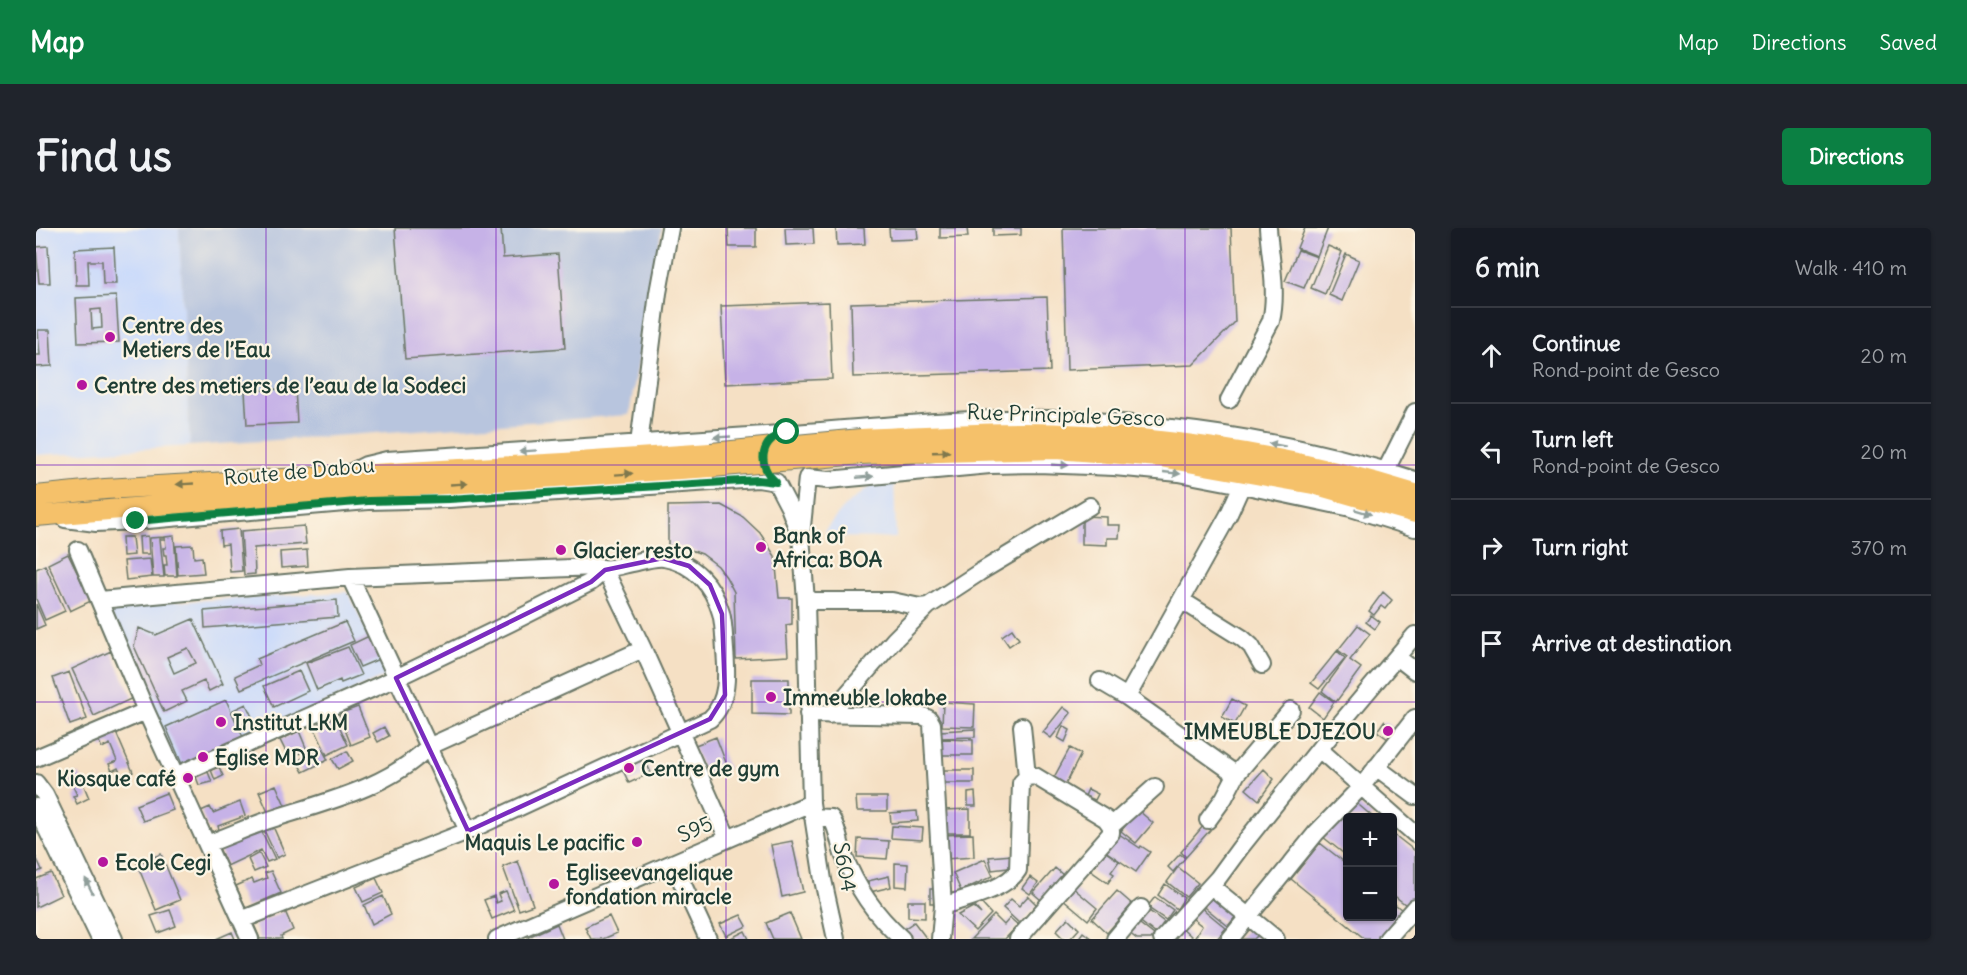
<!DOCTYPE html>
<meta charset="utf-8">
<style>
:root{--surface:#171b24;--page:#20242c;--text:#f1f3f6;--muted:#9ea1a6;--line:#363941;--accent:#0b8043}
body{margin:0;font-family:Delius,sans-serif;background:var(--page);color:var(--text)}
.controls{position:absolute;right:18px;bottom:18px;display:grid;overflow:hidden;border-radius:6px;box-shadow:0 2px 4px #0004}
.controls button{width:54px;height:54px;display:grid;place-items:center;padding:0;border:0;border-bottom:2px solid var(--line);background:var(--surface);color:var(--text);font:30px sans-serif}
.stop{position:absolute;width:18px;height:18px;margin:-14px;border:4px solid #0b8043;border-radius:50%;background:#fff}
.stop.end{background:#0b8043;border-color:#fff;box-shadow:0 2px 6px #0008}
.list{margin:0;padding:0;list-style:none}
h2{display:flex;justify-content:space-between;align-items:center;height:78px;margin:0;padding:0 24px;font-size:26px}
h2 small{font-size:20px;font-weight:400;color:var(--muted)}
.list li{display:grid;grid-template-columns:39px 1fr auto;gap:18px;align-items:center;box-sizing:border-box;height:96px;padding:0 24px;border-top:2px solid var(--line)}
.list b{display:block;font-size:22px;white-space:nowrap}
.list p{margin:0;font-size:20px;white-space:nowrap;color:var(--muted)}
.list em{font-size:20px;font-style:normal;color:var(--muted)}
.icon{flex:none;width:33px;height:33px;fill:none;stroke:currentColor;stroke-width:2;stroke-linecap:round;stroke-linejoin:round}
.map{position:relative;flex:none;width:1379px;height:711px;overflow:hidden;border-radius:6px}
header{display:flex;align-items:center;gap:36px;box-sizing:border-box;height:84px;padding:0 30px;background:var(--accent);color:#fff}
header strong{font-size:28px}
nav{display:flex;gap:33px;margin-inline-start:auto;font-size:21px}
.intro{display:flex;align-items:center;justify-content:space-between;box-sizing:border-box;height:144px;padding:0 36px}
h1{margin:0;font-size:42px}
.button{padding:15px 27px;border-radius:6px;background:var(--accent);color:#fff;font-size:21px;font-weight:700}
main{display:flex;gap:36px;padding:0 36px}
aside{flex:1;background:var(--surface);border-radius:6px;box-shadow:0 2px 4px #0004}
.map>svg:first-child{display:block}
.built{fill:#ccdbfa}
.industrial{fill:#b8c5de}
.building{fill:#c6b2e7;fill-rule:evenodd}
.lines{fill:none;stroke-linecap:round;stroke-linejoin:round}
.minor-casing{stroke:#6a7666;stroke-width:20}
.major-casing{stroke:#6a7666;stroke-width:22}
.minor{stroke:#fff;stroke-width:16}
.major{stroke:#f5c16b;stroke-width:20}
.major-bridge-casing{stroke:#6a7666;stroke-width:22;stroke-linecap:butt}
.major-bridge{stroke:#f5c16b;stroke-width:20}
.oneway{fill:#8f9e9a}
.oneway2{fill:#7f784d}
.route{stroke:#0b8043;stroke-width:8}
.marked{fill:none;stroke:#7b2cbf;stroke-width:4.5;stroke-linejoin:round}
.grid{fill:none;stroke:#7b2cbf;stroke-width:1.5;stroke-opacity:0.55}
.poi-dot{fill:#b5179e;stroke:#fcf5e5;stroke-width:2}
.labels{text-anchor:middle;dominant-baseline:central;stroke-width:4.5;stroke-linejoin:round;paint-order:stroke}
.poi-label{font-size:21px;font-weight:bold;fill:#1f3d34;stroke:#fcf5e5;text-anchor:start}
.street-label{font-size:21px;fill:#1f3d34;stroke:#fcf5e5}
</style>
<header>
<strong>Map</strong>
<nav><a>Map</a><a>Directions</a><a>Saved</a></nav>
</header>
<div class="intro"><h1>Find us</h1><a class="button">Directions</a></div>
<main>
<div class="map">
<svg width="1379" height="711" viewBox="0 0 1379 711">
<rect width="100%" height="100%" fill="#fcf5e5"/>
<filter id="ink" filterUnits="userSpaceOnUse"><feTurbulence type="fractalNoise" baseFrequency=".0167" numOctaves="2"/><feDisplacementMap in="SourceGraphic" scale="12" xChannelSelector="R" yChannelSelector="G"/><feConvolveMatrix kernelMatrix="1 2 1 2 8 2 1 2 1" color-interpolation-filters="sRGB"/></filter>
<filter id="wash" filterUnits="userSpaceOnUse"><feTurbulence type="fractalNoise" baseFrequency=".008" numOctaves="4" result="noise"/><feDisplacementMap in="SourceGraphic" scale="24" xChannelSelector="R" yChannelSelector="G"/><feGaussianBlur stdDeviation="1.35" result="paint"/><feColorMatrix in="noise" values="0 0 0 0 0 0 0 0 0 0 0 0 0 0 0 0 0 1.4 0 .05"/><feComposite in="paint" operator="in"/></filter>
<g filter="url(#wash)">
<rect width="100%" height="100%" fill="#f5e0c4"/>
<path class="built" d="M0,0H143L154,218L0,227Z
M858,252L860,310L791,309L789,302L809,278L837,256Z
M311,364L314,368L352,447L143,541L73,383L76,379L80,377Z"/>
<path class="industrial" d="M143,0H626L593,187L154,218Z"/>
<g id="blocks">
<path class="building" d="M359,0H465L467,30L522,26L529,120L369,131Z
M692,0H720V19H693Z
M749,0H777L778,16L750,17Z
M800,0H828L829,16L801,17Z
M853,0H881L882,11L854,12Z
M904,0H931L932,9L904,10Z
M957,0H985V7L957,8Z
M1027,0H1195L1199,94L1157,137L1031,142Z
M1269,0H1292L1281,28L1261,20Z
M12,18L14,55H3L0,19Z
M1292,18L1306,24L1289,66L1275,60Z
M78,19L80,56H67L66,33H52L53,57H40L39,21Z
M1262,22L1281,29L1268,60L1249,53Z
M1310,26L1323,32L1306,73L1293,67Z
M80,68L83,114L42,115L40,70ZM65,81L66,100L56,101L55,82Z
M1011,69L1014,143L817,149L815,75Z
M793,74L796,151L689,156L685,78Z
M2,102H14L16,138L0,139V127H4Z
M259,160L261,195L211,197L209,163Z
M685,277L707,289L724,305L739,328L743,370H756V396L750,397L752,428L700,431L698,364L690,349L682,338L666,326L649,320L632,318V278Z
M1046,288L1071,289V297H1084L1083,310H1071V317L1046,316Z
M268,298L270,316L218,320L219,346L208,347L205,303Z
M203,301L206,343L194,344L192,316L185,317L184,303Z
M112,308L113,326H104L103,309Z
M138,308L141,348H129L128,337H131L130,327H128L127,320H130L129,309Z
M86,309H96L98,327L87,328Z
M128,309L129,311H124L128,349H117L114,310Z
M157,317L158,330L166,329L168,345L142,347L140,318Z
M271,322L272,338L245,340L244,324Z
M32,326L55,373L34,383L12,336Z
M114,331L116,349L90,352L88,333Z
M9,337L29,383L9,392L0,371V341Z
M1347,364L1356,372L1349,381L1345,378L1338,387L1333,383Z
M301,372L302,389L169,400L168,383Z
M0,376L9,397L0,401Z
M1335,387L1344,394L1339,401L1330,394Z
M157,391L187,456L173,463L168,453L146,463L151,473L128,484L98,418L103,400L120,407ZM152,420L160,435L138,445L131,429Z
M309,394L318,413L205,461L199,448L223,437L221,431Z
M1322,397L1334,406L1314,432L1325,440L1300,474L1286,463L1311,429L1302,422Z
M976,401L983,411L973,418L966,408Z
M333,408L343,431L324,439L314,417Z
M312,419L325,447L305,455L304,452L281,462L270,435Z
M75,423L97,470L58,488L36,441Z
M1301,423L1309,430L1283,461L1275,455Z
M263,443L272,463L238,479L228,458Z
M33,444L51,491L34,497L17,450Z
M716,451H753V487L716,486Z
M1284,464L1298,474L1287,490L1273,479Z
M1196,471L1209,478L1199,496L1186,489Z
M190,472L207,509L146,536L130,499Z
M907,474L939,476L938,499L906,498Z
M210,476L217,491L204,497L197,482Z
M322,479L334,509L315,517L303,486Z
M1027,479L1035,485L1015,510L1007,504Z
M299,489L312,517L291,527L278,499Z
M1348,493L1363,504L1356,514L1341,503Z
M1027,498L1034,502L1029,514L1022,510Z
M348,499L353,508L342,514L337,505Z
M78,500L97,544L86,549L82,540L76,543L73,536L81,533L74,516L66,520L60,507L69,503L71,509L75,507L73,503Z
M939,501V509L904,510V503Z
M263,503L271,522L253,530L244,512Z
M680,509L692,540L670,549L657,518Z
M905,511L937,512V527H905Z
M1034,520L1045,526L1028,559L1016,553Z
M286,521L292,532L267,544L261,533Z
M311,523L317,533L302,541L296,531Z
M606,526L615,545L593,555L584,536Z
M183,539L187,548L179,552L175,542Z
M1228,541L1238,551L1223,572L1210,561Z
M903,542H938V555H904Z
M172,544L176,554L163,557L160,549Z
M43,546L53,570L41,576L37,568L41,567L33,550Z
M240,557L249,577L232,584L223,564Z
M1052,561L1062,566L1059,572L1049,568Z
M939,564L940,578H932V565Z
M130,565L137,582L107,593L100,577Z
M820,569H851V583H821Z
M1317,572L1338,590H1312V629L1287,609Z
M204,574L209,588L182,598L183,602L177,605L175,600L172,601L165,583L174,579L177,585Z
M934,581V605H908V582Z
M1102,582L1117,595L1100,615L1085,603Z
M881,583L882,593L855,595L854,585Z
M236,596L249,626L241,630L227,600Z
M1168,597L1174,602L1150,629L1145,624Z
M856,598L887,600L886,612L855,610Z
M224,600L239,631L231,634L225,622L191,638L183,620Z
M1080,604L1104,620L1105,618L1114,624L1100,644L1068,622Z
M1356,605L1379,623V674L1374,680L1356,666Z
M937,606L938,629L909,631L907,607Z
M822,611L853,613L851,631L821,629Z
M756,613L767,664L746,669L735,617Z
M1284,615L1312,637V688H1356V674L1370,685L1349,711H1329L1255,651Z
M1068,623L1083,633L1075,644L1078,646L1072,655L1055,643Z
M223,625L230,639L218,644L212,631Z
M125,626L144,672L120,682L101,636Z
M1144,626L1149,630L1137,644L1132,639Z
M976,627L980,639L956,642L953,629Z
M0,629L6,642L0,645Z
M949,631L957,648L925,663L917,645Z
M482,633L497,677L483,682L467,639Z
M859,635L872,636L871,659L859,658Z
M1142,639L1162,655L1150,669L1131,654Z
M1019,640L1027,647L1005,672L997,665Z
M235,643L245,665L210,680L200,658L216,651L218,655L231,650L229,645Z
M15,645L25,667L0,679V651Z
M853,648L855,659L834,664L832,653Z
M994,649L1002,655L994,666L986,660Z
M340,650L347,665L327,674L320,659Z
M1129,656L1148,670L1141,681L1122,667Z
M1036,659L1061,680L1052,692L1026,670Z
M894,661H901L902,675H894Z
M470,663L478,682L456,691L448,672L458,668L460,675L465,673L462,666Z
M1081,663L1096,676L1071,705L1056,691Z
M1173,666L1200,688L1192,698L1165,676Z
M347,668L355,686L336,696L328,677Z
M992,668L1001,677L984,696L967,680L975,671L983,678Z
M1119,669L1137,682L1130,692L1111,679Z
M872,673H889V690L872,689Z
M945,675L955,686L939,703L922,687L937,679L945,686L939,679Z
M1161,676L1190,700L1181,711H1158L1166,698L1152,687Z
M134,682L140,698L122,705L115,688Z
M1108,682L1112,685L1113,683L1128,694L1120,706L1101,691Z
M249,683L257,702L245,708L246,711H224L218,697Z
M754,685L765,711H737L730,695Z
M705,687L711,698L690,708L684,696Z
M958,687L968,697L974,690L982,697L969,711H935Z
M573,688L581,705L567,711H555L549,699Z
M1032,690L1043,701L1034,711H1028L1020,703Z
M1100,693L1118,707L1115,711H1101L1092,704Z
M878,694L891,711H871L865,703Z
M521,696L527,711H493L492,709Z
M1142,696L1155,708L1153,711H1135Z
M1215,696L1225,704L1218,711H1201Z
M709,703L713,711H693Z
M196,704L199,711H180Z
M1047,704L1056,711H1042Z"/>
</g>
</g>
<g filter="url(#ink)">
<use href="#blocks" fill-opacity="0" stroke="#6a7666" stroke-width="1.5"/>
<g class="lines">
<defs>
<path id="minor" d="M1193,172L1235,93C1242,63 1234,30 1232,0
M759,205C843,199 928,189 1013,191C1135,195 1263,214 1379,252
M603,216L622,65L634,0
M1350,242L1379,184
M312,246L330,237L351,232L744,206
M29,291L60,295L100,293L332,273L413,271L722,251L740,254L753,279L763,305
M42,322L110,483L214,711
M314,349L432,603
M64,372L314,349L560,339C574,343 587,336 601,334C609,332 620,329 628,330C658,335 677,357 685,385C688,396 688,410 689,422C691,446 693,473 674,491L432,603L205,692
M1145,372L1206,410L1215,418L1226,437
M770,373H856L884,379L892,378L944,344L1054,278
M1361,429L1379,443
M1064,453L1091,469L1198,545L1203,543L1255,482
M1091,469L1192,288L1206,257
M772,486L887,488L893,491L896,496L907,678L904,711
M793,487L858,412L892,378
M1283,521L1379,606
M0,530L110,483
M1340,539L1379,568
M139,548L360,450L474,395L555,354L569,342L607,421L692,611
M0,555L9,567L78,711
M0,579L64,711
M777,589L795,590C802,600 803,614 807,626C821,660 838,686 866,711
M1172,592L1188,570L1201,545
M1075,598L1119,559
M171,616C190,609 208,601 227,594C281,576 352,561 392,519L607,421
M637,635L672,711
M1175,658L1240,711
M907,678C929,670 970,662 982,642L985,555L991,549L986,498
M461,711L775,575
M800,711L787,652L775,575L770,373L765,308L771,250L792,252L954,237L1002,236L1078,239L1143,245L1206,257L1315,280L1379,300
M982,711L1075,605V598L1070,591L999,548L991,549
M1079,711L1105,680
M1126,711L1182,650L1204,620L1283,521L1379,407
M1194,711L1280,605L1326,558L1379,490
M1351,711L1379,679"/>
<path id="major" d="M825,211C878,209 932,205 985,205C1119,206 1251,226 1379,266
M826,226L1020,221L1124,229L1277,256L1379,285
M0,268L69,261L528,235L675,225
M0,288L316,262L676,239"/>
</defs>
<use href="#minor" class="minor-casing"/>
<use href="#major" class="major-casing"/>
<use href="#minor" class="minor"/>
<use href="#major" class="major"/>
<defs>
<path id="major-bridge" d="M675,225L825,211
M676,239L826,226"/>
</defs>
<use href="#major-bridge" class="major-bridge-casing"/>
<use href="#major-bridge" class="major-bridge"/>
</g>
<defs><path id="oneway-solid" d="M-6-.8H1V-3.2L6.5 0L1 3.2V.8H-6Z" transform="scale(1.5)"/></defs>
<g class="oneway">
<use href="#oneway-solid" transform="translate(686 209) rotate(177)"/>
<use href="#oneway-solid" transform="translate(1241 217) rotate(-169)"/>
<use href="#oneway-solid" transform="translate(492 223) rotate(176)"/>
<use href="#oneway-solid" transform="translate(1024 237) rotate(3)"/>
<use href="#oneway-solid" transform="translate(1136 245) rotate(6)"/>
<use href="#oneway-solid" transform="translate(829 249) rotate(-5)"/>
<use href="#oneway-solid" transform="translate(1327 284) rotate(17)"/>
<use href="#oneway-solid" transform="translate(53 658) rotate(-116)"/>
</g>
<g class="oneway2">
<use href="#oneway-solid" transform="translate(905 224) rotate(-2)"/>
<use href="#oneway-solid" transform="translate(588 246) rotate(-4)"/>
<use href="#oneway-solid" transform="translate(149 256) rotate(177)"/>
<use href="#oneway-solid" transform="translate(423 256) rotate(-3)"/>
</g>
</g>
<g class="lines" filter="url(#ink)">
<path class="route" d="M100,293L332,273L413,271L722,252L740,254C720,238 724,210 751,204"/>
</g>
<path class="marked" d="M627,330L653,338L674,357L686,386L689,467L674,491L432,603L360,450L555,354L569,342Z"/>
<path class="grid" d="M230,0V711M460,0V711M690,0V711M919,0V711M1149,0V711M0,237H1379M0,474H1379"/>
<g class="poi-dot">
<circle cx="74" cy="109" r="6"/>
<circle cx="46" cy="157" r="6"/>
<circle cx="725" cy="319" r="6"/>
<circle cx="525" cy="322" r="6"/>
<circle cx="735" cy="469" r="6"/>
<circle cx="185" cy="494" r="6"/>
<circle cx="1352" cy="503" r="6"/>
<circle cx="167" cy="529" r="6"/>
<circle cx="593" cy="540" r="6"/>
<circle cx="152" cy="550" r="6"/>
<circle cx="601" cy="614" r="6"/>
<circle cx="67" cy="634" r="6"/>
<circle cx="518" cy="656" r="6"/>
</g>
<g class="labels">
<g class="poi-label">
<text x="86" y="97">Centre des<tspan x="86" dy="24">Metiers de l’Eau</tspan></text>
<text x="58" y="157">Centre des metiers de l’eau de la Sodeci</text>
<text x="737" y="307">Bank of<tspan x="737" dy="24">Africa: BOA</tspan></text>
<text x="537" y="322">Glacier resto</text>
<text x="747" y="469">Immeuble lokabe</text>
<text x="197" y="494">Institut LKM</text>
<text x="1340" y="503" text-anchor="end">IMMEUBLE DJEZOU</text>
<text x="179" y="529">Eglise MDR</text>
<text x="605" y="540">Centre de gym</text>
<text x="140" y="550" text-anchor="end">Kiosque café</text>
<text x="589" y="614" text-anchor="end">Maquis Le pacific</text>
<text x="79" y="634">Ecole Cegi</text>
<text x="530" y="644">Egliseevangelique<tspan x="530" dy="24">fondation miracle</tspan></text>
</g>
<g class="street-label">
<text transform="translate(1030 187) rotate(2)">Rue Principale Gesco</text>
<text transform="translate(263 243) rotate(-5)">Route de Dabou</text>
<text transform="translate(659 601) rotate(-23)">S95</text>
<text transform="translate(809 639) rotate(80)">S604</text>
</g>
</g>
</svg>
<div class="controls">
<button>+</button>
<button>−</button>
</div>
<div class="stop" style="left:751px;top:204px"></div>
<div class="stop end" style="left:100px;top:293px"></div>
</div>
<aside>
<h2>6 min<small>Walk · 410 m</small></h2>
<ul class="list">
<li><svg class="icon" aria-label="ahead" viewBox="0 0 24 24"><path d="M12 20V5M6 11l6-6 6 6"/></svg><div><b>Continue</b><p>Rond-point de Gesco</p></div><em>20 m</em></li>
<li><svg class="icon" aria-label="left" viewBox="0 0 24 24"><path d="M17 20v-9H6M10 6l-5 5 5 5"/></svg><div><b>Turn left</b><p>Rond-point de Gesco</p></div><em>20 m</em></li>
<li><svg class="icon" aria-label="right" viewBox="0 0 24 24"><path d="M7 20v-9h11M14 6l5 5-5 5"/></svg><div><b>Turn right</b></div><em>370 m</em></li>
<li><svg class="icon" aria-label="arrive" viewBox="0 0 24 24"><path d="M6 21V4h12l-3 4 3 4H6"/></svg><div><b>Arrive at destination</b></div></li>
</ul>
</aside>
</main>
